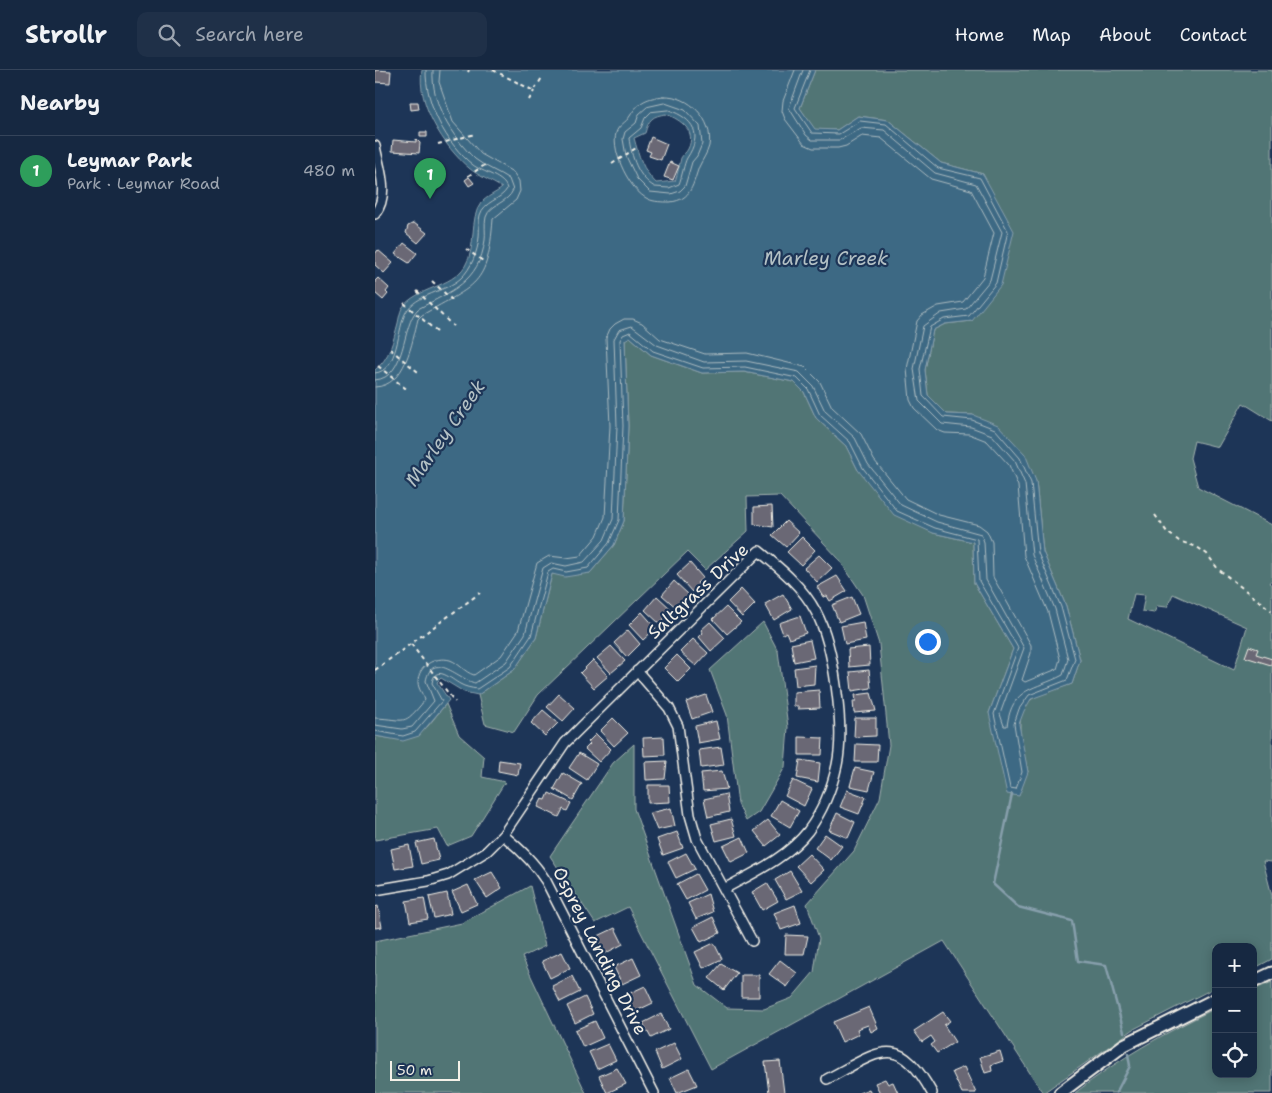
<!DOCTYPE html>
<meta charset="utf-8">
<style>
:root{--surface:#162841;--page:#1f3048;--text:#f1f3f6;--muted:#9ea6b1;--line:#35445a;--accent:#ff9aa2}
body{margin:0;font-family:"Shantell Sans",sans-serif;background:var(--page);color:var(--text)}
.controls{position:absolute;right:15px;bottom:15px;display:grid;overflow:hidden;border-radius:10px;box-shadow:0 2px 12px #0003}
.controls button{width:45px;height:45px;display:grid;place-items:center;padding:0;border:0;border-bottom:1px solid var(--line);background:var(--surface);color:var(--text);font:25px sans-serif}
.scale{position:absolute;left:15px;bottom:12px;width:70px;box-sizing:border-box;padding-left:5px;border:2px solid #f4f1e8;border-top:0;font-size:14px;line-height:18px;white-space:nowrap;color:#f4f1e8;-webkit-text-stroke:4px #1d3557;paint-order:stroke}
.you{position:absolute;left:552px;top:571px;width:18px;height:18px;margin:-12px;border:4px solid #fff;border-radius:50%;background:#1a73e8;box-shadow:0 0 0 8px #1a73e833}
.badge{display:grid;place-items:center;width:32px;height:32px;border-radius:50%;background:var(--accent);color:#fff;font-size:16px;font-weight:700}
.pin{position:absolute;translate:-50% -41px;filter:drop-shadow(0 1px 2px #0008)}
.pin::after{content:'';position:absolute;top:26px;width:18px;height:15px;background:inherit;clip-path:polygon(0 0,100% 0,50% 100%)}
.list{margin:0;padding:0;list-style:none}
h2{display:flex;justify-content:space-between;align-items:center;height:65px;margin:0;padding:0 20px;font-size:21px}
h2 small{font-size:16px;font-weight:400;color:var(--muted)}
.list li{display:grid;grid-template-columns:32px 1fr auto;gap:15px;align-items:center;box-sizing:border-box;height:70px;padding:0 20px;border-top:1px solid var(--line)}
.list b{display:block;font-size:19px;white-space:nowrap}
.list p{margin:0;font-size:16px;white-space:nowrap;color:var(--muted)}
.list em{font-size:16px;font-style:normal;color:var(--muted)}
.icon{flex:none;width:28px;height:28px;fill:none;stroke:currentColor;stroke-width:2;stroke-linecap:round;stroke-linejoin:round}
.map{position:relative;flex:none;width:897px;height:1023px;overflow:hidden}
header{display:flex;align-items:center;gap:30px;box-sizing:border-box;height:70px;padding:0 25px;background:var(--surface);border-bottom:1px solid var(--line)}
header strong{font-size:24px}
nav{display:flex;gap:28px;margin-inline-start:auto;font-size:18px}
.search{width:350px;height:45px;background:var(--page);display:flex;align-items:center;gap:12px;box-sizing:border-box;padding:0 18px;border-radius:10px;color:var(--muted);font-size:19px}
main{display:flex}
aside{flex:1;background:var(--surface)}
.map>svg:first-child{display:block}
.green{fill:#517474;stroke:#a2b2ae;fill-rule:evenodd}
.water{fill:#3e6984;stroke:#879fac;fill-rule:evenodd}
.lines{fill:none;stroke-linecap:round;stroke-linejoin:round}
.shore{stroke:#abbbc0;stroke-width:1}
.stream{stroke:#879fac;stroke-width:2.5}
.building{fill:#6a6774;stroke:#f4f1e8}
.street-casing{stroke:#f4f1e8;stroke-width:12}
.secondary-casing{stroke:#f4f1e8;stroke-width:15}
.path{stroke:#f4f1e8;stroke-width:2;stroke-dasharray:4 4;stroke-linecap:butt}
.street{stroke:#1d3557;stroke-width:9}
.secondary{stroke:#1d3557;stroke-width:11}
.labels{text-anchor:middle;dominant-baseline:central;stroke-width:4.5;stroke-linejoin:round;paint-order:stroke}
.street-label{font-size:18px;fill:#f4f1e8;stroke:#1d3557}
.water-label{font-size:19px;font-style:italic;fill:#b4c1c5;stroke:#1d3557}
</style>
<header>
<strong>Strollr</strong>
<div class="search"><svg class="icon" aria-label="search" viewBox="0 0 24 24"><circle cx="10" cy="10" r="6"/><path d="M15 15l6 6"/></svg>Search here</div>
<nav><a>Home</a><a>Map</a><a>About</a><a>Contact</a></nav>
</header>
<main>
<aside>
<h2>Nearby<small></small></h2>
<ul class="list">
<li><span class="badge" style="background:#2e9e5b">1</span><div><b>Leymar Park</b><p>Park · Leymar Road</p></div><em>480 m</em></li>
</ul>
</aside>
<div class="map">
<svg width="897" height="1023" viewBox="0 0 897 1023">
<rect width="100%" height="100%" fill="#1d3557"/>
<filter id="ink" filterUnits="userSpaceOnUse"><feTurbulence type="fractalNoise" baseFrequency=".02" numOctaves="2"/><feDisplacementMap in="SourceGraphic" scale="10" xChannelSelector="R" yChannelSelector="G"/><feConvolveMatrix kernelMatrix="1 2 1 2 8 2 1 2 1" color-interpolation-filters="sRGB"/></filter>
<g filter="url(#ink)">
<path class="green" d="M440,0H897V351L868,333L843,377L819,371L815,388L823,417L897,455V509L894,513L897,515V792L888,791L897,826V889L878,899V877H841V917L759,959L668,1023L569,871L336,999L253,837L220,853L175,786L238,693L259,674V739L322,915L352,938L389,939L417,928L439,902L444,868L432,834L479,781L505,728L514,675L504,574L488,525L463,488L405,426L372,427L373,461L330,500L312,482L163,625L139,662L110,654L103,625L139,600L161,568L177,504L215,503L239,475L249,451L253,356L250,269L255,267L276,285L327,303L369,302L419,312L429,322L441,348L471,376L483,400L558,463L598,472L599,513L638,579L614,643L653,702C649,681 635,645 657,629C667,622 685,618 697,614L705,590L691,536L668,482L661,411L598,345L572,344L553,325L550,300L558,260L570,254L597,251L608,104L566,93L513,50L483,46L462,60H440L425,38ZM759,524L770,525L767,541L779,543L782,536L792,537L798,524L872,557L859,600L753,549Z
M388,552L403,581L413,657L410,697L384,742L371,751L363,734L352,645L335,600Z
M71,634L84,665L109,687L107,707L130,712L96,766L72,776L63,759L0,770V666C46,674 43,667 71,634Z
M155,816L170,876L147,887L211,1023H0V871L87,853Z
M897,912V1023H700C744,988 790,963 841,938V1004H878V920Z"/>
<path class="water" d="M47,0H440L425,38L440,59L462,60L483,46L513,50L566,93L608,104L639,161L626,215L597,251L570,254L558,260L550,300L553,325L572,344L598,345L623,355L650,384L661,411L668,482L691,536L705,590L697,614L656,629L649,641L644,654L653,702L644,726L632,724L614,643L638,579L599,513L598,472L558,463L519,445L483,400L471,376L441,348L429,322L419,312L369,302L327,303L276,285L255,267L250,270L253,356L249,451L239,475L215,503L190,507L177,504L161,568L139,600L103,625L89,622L66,608L62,612L63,614L74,630L44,666L28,671L0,666V300C15,288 18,271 23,253C24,248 25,242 27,238C42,217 76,218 90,196C102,177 94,148 106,133C111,127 121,123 127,118C117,111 103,106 94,98C69,77 41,33 47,0ZM291,44C306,50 322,61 313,79C311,83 308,84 306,88C304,96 303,103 300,111L281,113C267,99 264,86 259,68L270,63C274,49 277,46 291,44Z"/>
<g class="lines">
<path class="shore" d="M289,26C314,25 339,50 334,76C332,84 327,90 324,97C318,113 317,130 295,132C288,132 279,132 273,129C255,121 236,82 241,63C243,55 251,53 255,46C264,31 272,28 289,26Z
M290,33L310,40L325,56L327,74L322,86L317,92L310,116L305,121L296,124L275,122L262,109L251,86L248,69L250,62L261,53L264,44L272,37Z
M294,40C319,49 328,64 312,88C309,93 307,107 304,114L294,118L280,117C263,108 256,86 254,68L266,58L270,48L276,42Z
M0,303C24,301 22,257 31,242C41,224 71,222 86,208C96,199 103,181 104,167C105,160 103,151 105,145C109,131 126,130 132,119C130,107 107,102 98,95C71,74 50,33 51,0
M0,310C32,308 26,255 43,239C76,221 104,213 110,170C111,163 109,154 111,147C115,134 133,133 138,120L134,109C124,102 110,97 100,89C76,66 56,33 58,0
M0,317C31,316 37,272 43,249L47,245C101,214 113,217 118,149L141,130L145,121L144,111L138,102L106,84L78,52L64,12L65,0
M0,648C32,649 27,658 50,630C48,624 43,619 43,612C43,596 60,586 75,590C84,593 89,602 99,605L126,586L143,561L162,493L174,486L191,488L205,486L222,466L230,447L235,356L231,268L235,259L240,254L249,249H258L267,253L285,269L330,284L372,283L430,297L445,312L457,337L486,364L499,390L531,429L564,445L604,455L612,461L617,472L618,507L656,575V583L647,610L650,612L682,599L685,589L673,542L649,486L643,416L634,395L612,371L594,364L570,363L562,360L539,338L535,330L532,299L542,251L547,245L563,236L588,232L608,207L619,163L596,120L556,109L506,68L487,66L471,76L463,78H438L429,74L410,49L407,41L408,31L420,0
M0,655L27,659L37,657L59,631L51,611C57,579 85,610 100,613L131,592L150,564L168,498L176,493L191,496L209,492L229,470L238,449L242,356L239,269L244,260L257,256L282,275L329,292L371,291L424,302L438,316L450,341L480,368L493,394L526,435L562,452L606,464L609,472L611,510L649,578L625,644L629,656H632C637,616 660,620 688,605L693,589L680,539L657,485L650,414L640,391L617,365L596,357L567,354L544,331L539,299L548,256L566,243L591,239L615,210L627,162L601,114L560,103L509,60L486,58L465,70H437L431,65L414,38L428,0
M0,661L28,666L40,662L67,631L57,613C60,593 77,610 85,614C90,617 96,618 102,619L135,597L156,566L173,502L178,499L191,502L213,498L234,473L244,450L248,356L245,270L248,265L255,262L278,281L328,298L370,297L422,308L433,319L445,345L475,372L488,398L522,441L560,458L602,469L604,511L643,578L619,644L635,718L641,719L647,702L639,654L644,639L654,625L692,610L700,589L686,537L663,483L656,413L645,388L620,359L597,350L568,347L548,326L545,299L555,257L569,249L594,246L621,213L633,161L605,108L563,98L511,54L485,51L464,64L437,63L420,38L435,0"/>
<path class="stream" d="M637,724L618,814L643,837L697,851L703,891L731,895L749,962
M741,1023L755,996L753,984"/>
</g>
<path class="building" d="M0,0L16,1L15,13L0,12Z
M35,32H43L44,39L36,40Z
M45,62H52V67H45Z
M276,67L292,74L286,90L274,86L276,82L271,80Z
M41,69L45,73L44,83L17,81L18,70L41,72Z
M295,92L304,96L298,110L289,107Z
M94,107L99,113L94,116L90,110Z
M39,153L52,163L43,173L31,163L33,156Z
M29,173L42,183L34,193L20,184Z
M3,180L18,193L9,203L0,195V184Z
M3,208L14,218L11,222L13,224L8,230L0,223V211Z
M397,436L398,457L379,454V437Z
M411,451L424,463L411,477L397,465Z
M427,467L440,480L426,495L412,482Z
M444,485L457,498L442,512L429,498Z
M315,493L328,508L322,513L324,515L317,522L302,505Z
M462,506L472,521L455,531L452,526L448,527L442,517Z
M299,511L314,525L304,540L287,525Z
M366,519L380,534L367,547L353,532Z
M408,524L417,539L399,550L390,534Z
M282,526L296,539L285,554L270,540Z
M477,527L484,544L464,552L457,535Z
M351,537L366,552L352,564L338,549Z
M267,542L281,558L268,570L254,555Z
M425,546L431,563L414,569L411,562L408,564L404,553Z
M335,552L350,568L336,581L324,567L328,563L326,560Z
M488,552L491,570L470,574L466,556Z
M253,560L265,574L252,587L239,573Z
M318,569L333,583L321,596L305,582Z
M435,570L439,588L419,592L416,574Z
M236,576L250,591L236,603L222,588Z
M874,576L883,579L881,584L897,589L896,595L870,587Z
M494,577L495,595L474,597L473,579Z
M302,585L316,599L303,612L289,598Z
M218,590L233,606L219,618L205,603Z
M440,595L439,614L421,616L419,598Z
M494,600L496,618L477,621L475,602Z
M444,620L445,638L423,639V636H419V622Z
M496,623L501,641L479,643L478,631H481L480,625Z
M184,624L200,638L188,651L172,637Z
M331,625L337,642L317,649L311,632Z
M168,640L183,653L170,666L156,653Z
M238,648L253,663L239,676L225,661Z
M480,648H501V666L479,667Z
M341,651L345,669L323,673L320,656Z
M221,664L236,679L224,692L210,679L215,674L213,672Z
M289,667L290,685L269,686L268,668Z
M424,667L448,668L447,685H424Z
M481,674L503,675L502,692H480Z
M346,677L349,695L326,698L324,680Z
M204,683L222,694L212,710L194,698Z
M124,690L145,693L143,705L123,701Z
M425,690L445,693L443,712L422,708Z
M292,691L290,709L271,710L270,692Z
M480,698L499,702L494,720L475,716Z
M347,701L352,719L328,721L326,703Z
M188,703L207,714L198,730L179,719Z
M418,710L437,719L429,736L410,726Z
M273,715H294L295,732L273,733Z
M472,720L491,727L484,744L465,737Z
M174,723L196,733L192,741L188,739L184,747L163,737L167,729L171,730Z
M351,724L354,742L333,747L329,729Z
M405,730L424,741L415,757L396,746Z
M296,738L300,756L282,760L275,743Z
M462,743L480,752L473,768L454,760Z
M356,749L361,766L341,771L336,754Z
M393,750L405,765L391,776L379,761Z
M302,762L308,778L288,785L282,769Z
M450,764L467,776L456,790L440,778Z
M367,767L374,783L356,792L348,776Z
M59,769L64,790L46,794L41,773Z
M34,775L38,796L20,799L16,779Z
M311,783L320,799L301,808L293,792Z
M434,784L449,800L436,812L421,796Z
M415,801L427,821L411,829L400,810Z
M117,802L127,818L112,828L100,810Z
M321,804L330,820L311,830L302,814Z
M392,813L403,831L387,840L377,822Z
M93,815L102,834L86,841L77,822Z
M72,823L76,844L59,848L54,827Z
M333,824L338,842L321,849L313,833Z
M49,828L53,849L35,852L31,831Z
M420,835L426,853L406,860L399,843Z
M3,836L7,857L0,858V837Z
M338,847L345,863L326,872L318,857Z
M240,858L248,874L229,884L221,867Z
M411,865L433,866L429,884H410Z
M339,873L347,889L328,898L320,882Z
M187,882L195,898L175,908L167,891Z
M258,888L266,905L247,914L239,897Z
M405,890L422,903L412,917L394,904Z
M346,894L362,903L349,920L334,908Z
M366,905H384V927H366Z
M197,906L205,922L185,932L177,916Z
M270,916L278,933L259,942L253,932L258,929L255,923Z
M210,927L218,944L200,953L192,936Z
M494,937L503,958L496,962L493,955L482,959L484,964L467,972L458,952Z
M568,942L575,951L569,955L580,972L562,983L556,975L560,972L556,966L547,972L539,961Z
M286,944L294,959L276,968L268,953Z
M220,951L228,968L208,977L200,960Z
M299,973L307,989L287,999L280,982Z
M233,974L241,990L222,999L214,982Z
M625,981L628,991L616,995L617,1001L610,1003L605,987Z
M405,991L409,1023H394L390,992Z
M589,997L601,1023H587L577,1002Z
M242,998L251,1014L232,1023L224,1006Z
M314,999L322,1015L302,1023L295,1008Z
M510,1009L513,1014L518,1012L523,1023H505L500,1013Z
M494,1019L496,1023H484Z"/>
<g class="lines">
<defs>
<path id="street" d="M0,76C4,98 15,124 0,144
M262,601L294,638L303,656L315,745L322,769L377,871
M128,765C145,779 159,792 171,811L279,1023
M0,820L53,811L73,805L112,781L128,765L190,673L384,481C406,499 428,517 441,542C459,575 470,658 462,695C457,718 447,742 433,761C412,788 378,803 349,819
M452,1009C504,982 523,961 557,1023"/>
<path id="secondary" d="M878,912L897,903
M685,1023L749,975L841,929"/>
</defs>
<use href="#street" class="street-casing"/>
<use href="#secondary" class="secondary-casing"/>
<path class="path" d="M118,0L159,21L168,6
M93,2L94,0
M154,30L159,21
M63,74L100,64
M237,94L261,78
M93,106L113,93
M91,179L108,191
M57,211L77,230
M42,221L78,256
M29,233L62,262
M15,279L43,302
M3,296L30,318L33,314
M780,445L792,462L804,471L822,477L832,484L843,499L897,541
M36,574L80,632
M0,600L105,523"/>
<use href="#street" class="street"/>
<use href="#secondary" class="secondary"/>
</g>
</g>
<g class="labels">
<g class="street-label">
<text transform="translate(323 521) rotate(-43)">Saltgrass Drive</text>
<text transform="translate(225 881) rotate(63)">Osprey Landing Drive</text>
</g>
<g class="water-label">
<text x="451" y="188">Marley Creek</text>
<text transform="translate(70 363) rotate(-55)">Marley Creek</text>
</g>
</g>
</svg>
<div class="controls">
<button>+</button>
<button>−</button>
<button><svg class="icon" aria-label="locate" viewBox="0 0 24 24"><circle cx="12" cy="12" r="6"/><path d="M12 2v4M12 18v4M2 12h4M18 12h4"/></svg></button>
</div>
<div class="scale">50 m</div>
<div class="you"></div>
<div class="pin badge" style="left:55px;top:129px;background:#2e9e5b">1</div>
</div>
</main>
